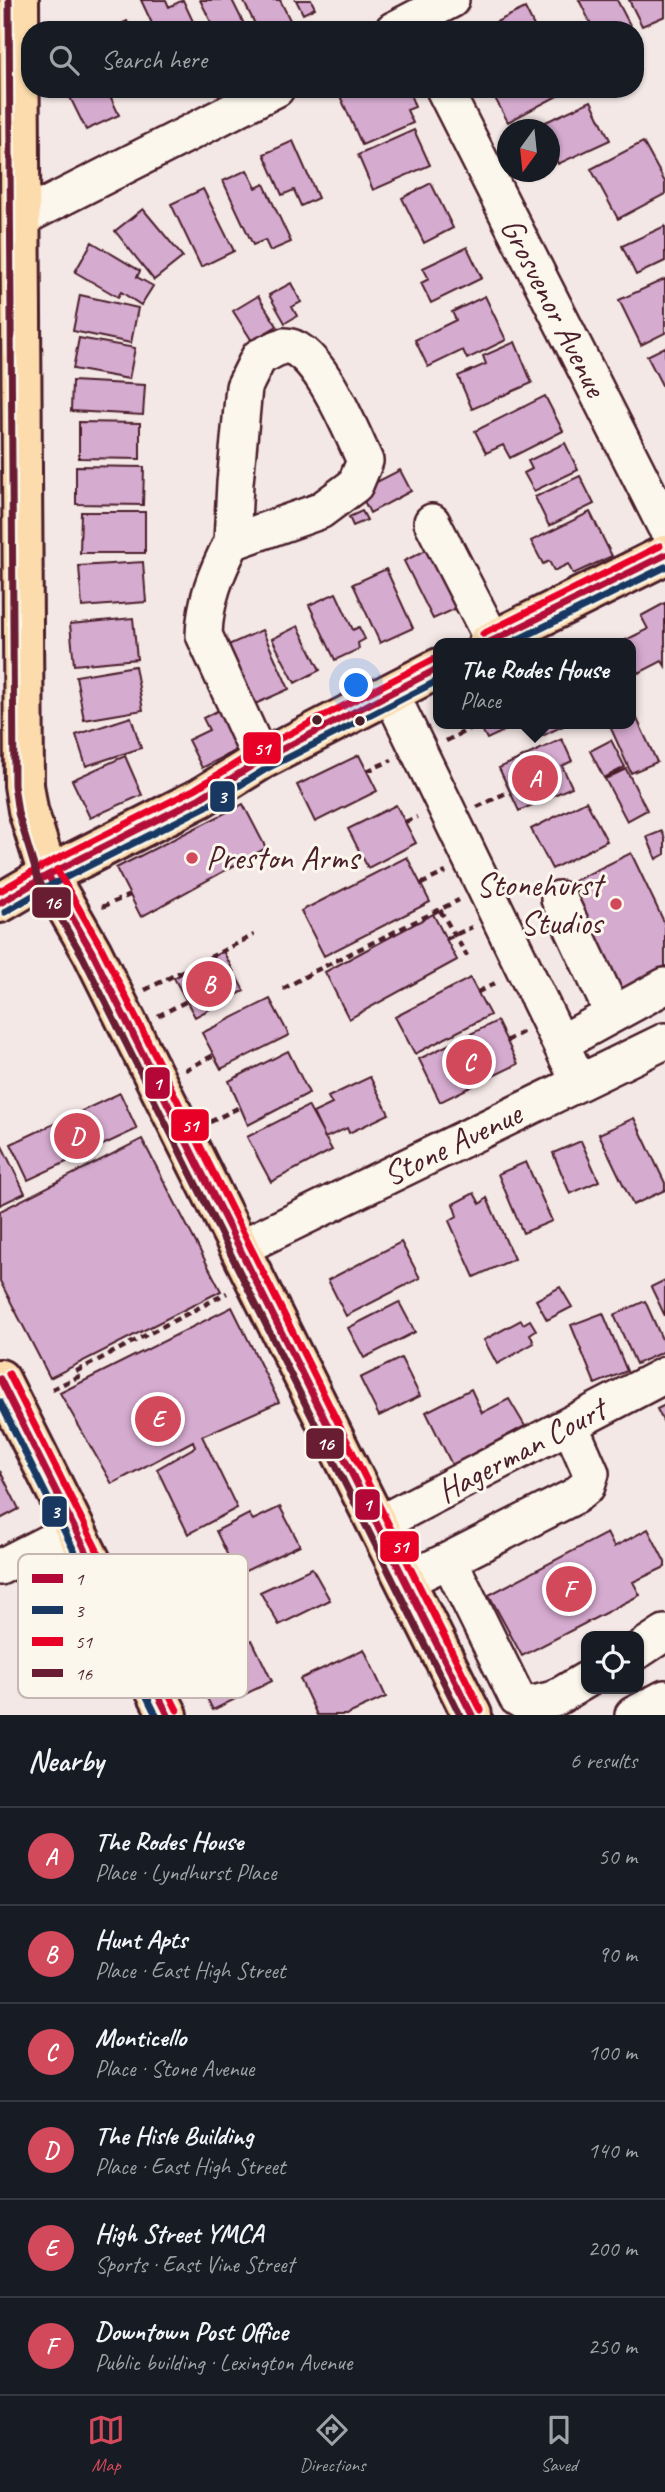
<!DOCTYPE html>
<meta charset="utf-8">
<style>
:root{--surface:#171b24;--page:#242831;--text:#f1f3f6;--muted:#9ea1a6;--line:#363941;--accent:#d1495b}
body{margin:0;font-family:Caveat,sans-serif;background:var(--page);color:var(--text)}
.controls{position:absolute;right:21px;bottom:21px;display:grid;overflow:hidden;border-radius:14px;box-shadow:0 2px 5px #0004}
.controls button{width:63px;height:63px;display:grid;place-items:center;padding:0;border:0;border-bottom:2px solid var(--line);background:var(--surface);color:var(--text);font:35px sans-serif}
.compass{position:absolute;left:497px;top:119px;width:63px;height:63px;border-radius:50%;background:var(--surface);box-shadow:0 2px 5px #0004;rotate:195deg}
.you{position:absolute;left:357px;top:686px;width:24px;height:24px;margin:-18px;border:5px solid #fff;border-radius:50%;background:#1a73e8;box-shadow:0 0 0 10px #1a73e833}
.badge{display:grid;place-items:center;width:46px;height:46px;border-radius:50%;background:var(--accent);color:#fff;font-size:23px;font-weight:700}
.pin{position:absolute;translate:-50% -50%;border:4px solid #fff;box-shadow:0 2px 7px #0006}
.popup{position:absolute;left:433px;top:638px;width:203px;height:91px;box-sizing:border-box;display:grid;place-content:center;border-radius:14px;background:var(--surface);filter:drop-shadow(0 2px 5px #0005);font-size:23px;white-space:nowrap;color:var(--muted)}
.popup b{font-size:26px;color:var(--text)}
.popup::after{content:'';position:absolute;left:50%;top:100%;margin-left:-14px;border:14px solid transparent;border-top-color:var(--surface)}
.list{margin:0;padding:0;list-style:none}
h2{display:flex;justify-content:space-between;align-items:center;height:91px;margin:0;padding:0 28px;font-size:30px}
h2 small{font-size:23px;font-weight:400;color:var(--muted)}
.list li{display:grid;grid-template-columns:46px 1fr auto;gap:21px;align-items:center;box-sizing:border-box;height:98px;padding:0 28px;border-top:2px solid var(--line)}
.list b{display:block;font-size:26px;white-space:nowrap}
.list p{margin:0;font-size:23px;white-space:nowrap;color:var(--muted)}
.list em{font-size:23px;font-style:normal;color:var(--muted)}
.icon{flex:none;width:38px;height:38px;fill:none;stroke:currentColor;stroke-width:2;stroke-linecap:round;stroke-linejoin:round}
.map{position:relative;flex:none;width:665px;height:1715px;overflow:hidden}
.search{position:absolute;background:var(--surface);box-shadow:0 2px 5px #0004;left:21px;right:21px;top:21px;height:77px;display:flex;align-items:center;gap:18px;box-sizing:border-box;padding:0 24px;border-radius:28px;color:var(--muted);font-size:26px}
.sheet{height:679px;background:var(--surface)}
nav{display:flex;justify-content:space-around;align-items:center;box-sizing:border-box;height:98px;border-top:2px solid var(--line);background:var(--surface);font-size:19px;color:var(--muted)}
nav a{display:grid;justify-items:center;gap:4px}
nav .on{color:var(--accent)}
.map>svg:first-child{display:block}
.building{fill:#d6abd0;stroke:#4a1f2b;stroke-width:2}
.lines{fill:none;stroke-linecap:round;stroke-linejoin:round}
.minor-casing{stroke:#4a1f2b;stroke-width:40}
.major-casing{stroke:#4a1f2b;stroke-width:44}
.path{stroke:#4a1f2b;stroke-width:4.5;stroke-dasharray:7 5;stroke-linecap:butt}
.minor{stroke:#fbf7ec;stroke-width:35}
.major{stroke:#fcdcac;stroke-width:38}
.bus-1-casing{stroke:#fbf7ec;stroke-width:12}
.bus-2-casing{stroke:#fbf7ec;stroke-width:12}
.bus-3-casing{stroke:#fbf7ec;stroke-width:12}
.bus-4-casing{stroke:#fbf7ec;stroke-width:12}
.bus-1{stroke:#b30738;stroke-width:7}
.bus-2{stroke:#183862;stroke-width:7}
.bus-3{stroke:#e80027;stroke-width:7}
.bus-4{stroke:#691d32;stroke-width:7}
.bus-dot{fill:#4a1f2b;stroke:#fbf7ec;stroke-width:2.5}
.poi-dot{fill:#d1495b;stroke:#fbf7ec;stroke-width:2.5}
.labels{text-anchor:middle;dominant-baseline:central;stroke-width:6;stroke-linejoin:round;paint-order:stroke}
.street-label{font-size:33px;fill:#4a1f2b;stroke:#fbf7ec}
.poi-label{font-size:33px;fill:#4a1f2b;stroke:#fbf7ec;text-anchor:start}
.key{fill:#fbf7ec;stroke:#c6b6b2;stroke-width:2}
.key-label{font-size:19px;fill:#4a1f2b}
.line-badge{stroke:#fbf7ec;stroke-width:2.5}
.badge-label{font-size:19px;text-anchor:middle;font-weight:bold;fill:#fff}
</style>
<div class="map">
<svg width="665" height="1715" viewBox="0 0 665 1715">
<rect width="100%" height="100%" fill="#f4e8e6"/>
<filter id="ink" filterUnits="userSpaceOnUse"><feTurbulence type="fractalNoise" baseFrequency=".0143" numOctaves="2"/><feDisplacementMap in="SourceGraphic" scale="14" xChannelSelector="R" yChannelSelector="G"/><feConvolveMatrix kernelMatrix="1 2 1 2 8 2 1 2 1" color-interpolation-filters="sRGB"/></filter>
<g filter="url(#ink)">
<path class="building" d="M141,0H166L169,7L183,0L197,30H155Z
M200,0H232L247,30H215Z
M243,0H280L290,20L269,30H258Z
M296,0H311L315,8L303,14Z
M579,0H617L630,25L621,30H594Z
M629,0H665V16L642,26Z
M525,8L536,30H480Z
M127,21L131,30H109Z
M66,89H107L119,115L86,130Z
M357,89H394L395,92L408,89L415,107L407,110L413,123L362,145L340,96Z
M490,89H564L565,92L508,122Z
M591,101L610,140L558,164L550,146V130H541L539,125Z
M414,130L430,165L373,190L358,155Z
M293,141L318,198L301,206L294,190L282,195L264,154Z
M643,142L665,182V194L618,219L591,169Z
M247,170L256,188L264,184L291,242L270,251L265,240L253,245L223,181Z
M431,183L453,228L424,243L402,198Z
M203,189L234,251L201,267L171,204Z
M143,209L183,257L154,280L115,231Z
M665,226V261L636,275L622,246Z
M92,242L140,271L137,277L153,286L141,305L121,292L118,297L75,272Z
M467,247L482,278L431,303L421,283L429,279L423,268Z
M665,279V333L641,345L619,300Z
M291,283L301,302L292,307L297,316L285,323L269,295Z
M80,295L138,308L131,343L73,331Z
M258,296L277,326L252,341L233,311Z
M485,296L506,340L467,359L463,350L428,367L415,340L456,320L452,312Z
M79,338L135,348L129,379L73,369Z
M515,342L532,383L472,409L458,376L486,364L483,356Z
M665,347V389H664L647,356Z
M72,381L145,385L143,415L71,411Z
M545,396L563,431L510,458L503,445L486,453L475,431Z
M79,422L140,423V459L79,458Z
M565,443L578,470L534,491L524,473L532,469L528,461Z
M76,466L144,467L143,505L76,504Z
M400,470L411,491L370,513L359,491Z
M580,476L594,504L549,526L535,497Z
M362,511L367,520L353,526L349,517Z
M81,512H145V553H80Z
M590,512L612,556L573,574L568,564L554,571L549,561L543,564L531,541Z
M428,549L457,608L433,619L404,561Z
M143,562L146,602L82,607L79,566Z
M386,569L413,628L380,643L353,584Z
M336,593L353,630L359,627L365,639L358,643L359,649L335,660L309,605Z
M665,603V666L662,661L639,673L631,659V643L622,642L648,629L641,616Z
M133,618L137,659L74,665L70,624Z
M298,626L320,670L295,683L272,639Z
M262,630L289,689L253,705L226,646Z
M135,666L143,710L84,720L76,676Z
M631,706L657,762L631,773L609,724H631Z
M225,707L245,746L202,768L188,740L209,730L203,718Z
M131,717L141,748L86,766L76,735Z
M479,724H519L487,739Z
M530,724H567L538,738Z
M562,739L572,761L562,766L572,787L519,811L499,768Z
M611,740L625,767L604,778L590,751Z
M359,755L377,791L315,822L297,785Z
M125,756L142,795L90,818L72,780Z
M626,769L647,810L627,821L605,779Z
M586,801L607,841L552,869L531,829Z
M243,804L266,848L141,917L116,868Z
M396,805L416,843L368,868L348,829Z
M662,831L665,839V854L656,859L647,837Z
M631,853L665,924V971L621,992L568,884Z
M407,857L430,902L324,956L301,911Z
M433,914L457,960L349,1019L325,972Z
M223,951L244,991L195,1017L174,978Z
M470,978L490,1015L415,1054L395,1017Z
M270,999L289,1035L221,1069L202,1033Z
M497,1021L518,1064L440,1102L419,1059Z
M288,1051L309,1093L248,1125L229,1081Z
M370,1077L389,1114L349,1133L347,1128L325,1138L313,1113L332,1104L328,1097Z
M120,1093L137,1129L28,1180L11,1144Z
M308,1106L332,1150L271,1182L247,1137Z
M634,1118L665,1183V1190L633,1205L599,1134Z
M142,1139L221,1291L50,1378L0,1281V1211Z
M581,1141L599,1181L570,1194L553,1153Z
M0,1142L25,1193L0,1205Z
M526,1162L552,1221L523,1233L498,1174Z
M474,1193L480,1204L487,1198L514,1259L474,1277L449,1221L457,1216L453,1204Z
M401,1242L420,1278L346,1316L328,1280Z
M665,1280V1316L651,1287Z
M560,1287L572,1307L547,1320L536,1300Z
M645,1301L665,1346V1351L636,1364L614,1315Z
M399,1302L415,1332L364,1358L348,1328Z
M232,1307L279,1402L202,1436L237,1508L188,1534L157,1469L195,1447L193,1441L112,1484L60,1393Z
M603,1313L627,1371L595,1384L571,1325Z
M521,1320L523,1324L530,1320L536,1330L530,1334L534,1343L497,1364L484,1340Z
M401,1358L420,1396L379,1416L360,1378Z
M471,1389L482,1413L509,1399L525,1426L452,1465L426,1412Z
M665,1405V1425L657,1409Z
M0,1471L19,1509L0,1519Z
M280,1507L300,1545L237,1575L216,1531L249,1514L253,1520Z
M648,1529L665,1562V1567L633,1582L640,1595L522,1656L489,1595L607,1533L614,1547Z
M312,1568L330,1600L279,1625L260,1592Z
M252,1640L272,1681L213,1710L192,1669Z
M364,1649L386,1697L346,1715H317L300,1679Z"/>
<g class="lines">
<defs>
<path id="minor" d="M393,30L451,0
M444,89L665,526
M20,219L276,89
M432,522L493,641
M232,542L235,483L244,387L259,357C267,354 277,347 284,346C317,343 353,436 365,461L355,485L320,511L232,542C216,573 205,600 204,635L261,760
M390,692L579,1082
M559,899L613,1014
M561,1043L665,986
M240,1248L665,1041
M377,1525L665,1375
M449,1560L575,1496L587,1486L591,1473L570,1425
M0,1567L75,1529
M405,1581L449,1560L517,1698L529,1705L554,1699L586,1680
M639,1650L665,1633
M633,1715L665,1698"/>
<path id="major" d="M19,0L24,785L28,810L48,875L92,952L472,1715
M488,643L665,555
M0,903L48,875L200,798L261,760L439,668
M0,1379L168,1715"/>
</defs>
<use href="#minor" class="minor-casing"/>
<use href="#major" class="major-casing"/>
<path class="path" d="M446,741L479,724
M367,771L392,760
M477,807L510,791
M405,822L417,817
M421,884L446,872
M102,907L130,895
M440,910L467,956
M446,939L472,927
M283,989L313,972L459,900
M145,990L254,935
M478,992L499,981
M158,1016L187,1001
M506,1041L523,1032
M185,1070L214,1055
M67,1116L68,1118
M210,1122L240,1107
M52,1389L78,1377L75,1372L227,1293"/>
<use href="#minor" class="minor"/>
<use href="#major" class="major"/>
<defs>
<path id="bus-1" d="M488,643L665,555
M48,875L92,952L472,1715
M0,903L48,875L200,798L261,760L439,668
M0,1379L168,1715"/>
<path id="bus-2" d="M511,643L665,567
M5,912L53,884L205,807L266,769L439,680
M0,1402L156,1715"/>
<path id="bus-3" d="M483,634L660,546
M57,870L101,947L481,1710
M0,891L43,866L195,789L256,751L434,659
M9,1374L177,1710"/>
<path id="bus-4" d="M9,0L14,785L18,813L38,879L83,957L460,1715"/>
</defs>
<use href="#bus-1" class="bus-1-casing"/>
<use href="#bus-2" class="bus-2-casing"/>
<use href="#bus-3" class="bus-3-casing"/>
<use href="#bus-4" class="bus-4-casing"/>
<use href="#bus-1" class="bus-1"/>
<use href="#bus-2" class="bus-2"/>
<use href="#bus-3" class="bus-3"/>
<use href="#bus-4" class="bus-4"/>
</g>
</g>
<g class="bus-dot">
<circle cx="317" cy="720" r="6"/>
<circle cx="360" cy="721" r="6"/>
</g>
<g class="poi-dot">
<circle cx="192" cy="858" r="7"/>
<circle cx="616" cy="904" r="7"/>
</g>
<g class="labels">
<g class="street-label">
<text transform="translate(554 307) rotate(63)">Grosvenor Avenue</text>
<text transform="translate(452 1144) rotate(-26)">Stone Avenue</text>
<text transform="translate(521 1450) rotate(-28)">Hagerman Court</text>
</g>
<g class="poi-label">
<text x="206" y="858">Preston Arms</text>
<text x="602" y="885" text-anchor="end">Stonehurst<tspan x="602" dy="38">Studios</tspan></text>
</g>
</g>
<rect x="18" y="1554" width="230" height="144" rx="10" class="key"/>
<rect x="32" y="1574" width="31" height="9" fill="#b30738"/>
<rect x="32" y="1606" width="31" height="8" fill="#183862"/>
<rect x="32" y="1637" width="31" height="9" fill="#e80027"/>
<rect x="32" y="1669" width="31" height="8" fill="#691d32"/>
<g class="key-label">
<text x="75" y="1585">1</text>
<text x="75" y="1617">3</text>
<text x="75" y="1648">51</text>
<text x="75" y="1680">16</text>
</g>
<g class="line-badge">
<rect x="242" y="731" width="40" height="34" rx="7" fill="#e80027"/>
<rect x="209" y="780" width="27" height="33" rx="7" fill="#183862"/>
<rect x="31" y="886" width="41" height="33" rx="7" fill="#691d32"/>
<rect x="144" y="1066" width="27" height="34" rx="7" fill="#b30738"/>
<rect x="170" y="1108" width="40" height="34" rx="7" fill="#e80027"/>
<rect x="305" y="1427" width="40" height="33" rx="7" fill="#691d32"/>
<rect x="354" y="1488" width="27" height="33" rx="7" fill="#b30738"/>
<rect x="41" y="1495" width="27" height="33" rx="7" fill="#183862"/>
<rect x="379" y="1530" width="41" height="33" rx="7" fill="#e80027"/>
</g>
<g class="badge-label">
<text x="262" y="755">51</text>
<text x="222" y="803">3</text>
<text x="52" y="909">16</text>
<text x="157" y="1090">1</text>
<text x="190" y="1132">51</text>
<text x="325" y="1450">16</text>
<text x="367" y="1511">1</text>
<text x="55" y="1518">3</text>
<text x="400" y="1553">51</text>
</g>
</svg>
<div class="controls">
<button><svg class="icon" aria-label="locate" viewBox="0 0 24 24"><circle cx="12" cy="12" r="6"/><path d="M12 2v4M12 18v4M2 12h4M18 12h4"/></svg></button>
</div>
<svg class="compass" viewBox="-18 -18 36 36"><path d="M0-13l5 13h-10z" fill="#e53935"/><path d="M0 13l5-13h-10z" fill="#9ea1a6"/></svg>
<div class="you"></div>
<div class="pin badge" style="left:535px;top:778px">A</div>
<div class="popup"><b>The Rodes House</b>Place</div>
<div class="pin badge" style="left:209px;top:984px">B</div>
<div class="pin badge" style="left:469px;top:1062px">C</div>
<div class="pin badge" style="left:77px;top:1136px">D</div>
<div class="pin badge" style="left:158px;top:1419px">E</div>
<div class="pin badge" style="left:569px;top:1589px">F</div>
<div class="search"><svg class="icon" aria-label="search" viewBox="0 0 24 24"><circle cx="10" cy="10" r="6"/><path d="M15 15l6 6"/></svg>Search here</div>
</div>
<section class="sheet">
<h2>Nearby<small>6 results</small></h2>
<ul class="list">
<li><span class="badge">A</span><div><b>The Rodes House</b><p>Place · Lyndhurst Place</p></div><em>50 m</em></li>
<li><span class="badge">B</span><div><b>Hunt Apts</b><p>Place · East High Street</p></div><em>90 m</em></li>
<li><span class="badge">C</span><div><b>Monticello</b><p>Place · Stone Avenue</p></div><em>100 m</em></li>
<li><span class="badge">D</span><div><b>The Hisle Building</b><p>Place · East High Street</p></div><em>140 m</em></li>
<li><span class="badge">E</span><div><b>High Street YMCA</b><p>Sports · East Vine Street</p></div><em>200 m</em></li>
<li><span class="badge">F</span><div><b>Downtown Post Office</b><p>Public building · Lexington Avenue</p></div><em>250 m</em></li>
</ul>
</section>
<nav>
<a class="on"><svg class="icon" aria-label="map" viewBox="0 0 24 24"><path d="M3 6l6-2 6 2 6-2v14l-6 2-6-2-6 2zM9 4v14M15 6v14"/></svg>Map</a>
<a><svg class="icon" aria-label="directions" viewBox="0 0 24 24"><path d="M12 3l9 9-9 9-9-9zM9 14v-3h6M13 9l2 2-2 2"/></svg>Directions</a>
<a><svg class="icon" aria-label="saved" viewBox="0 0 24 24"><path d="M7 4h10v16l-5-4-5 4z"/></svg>Saved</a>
</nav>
